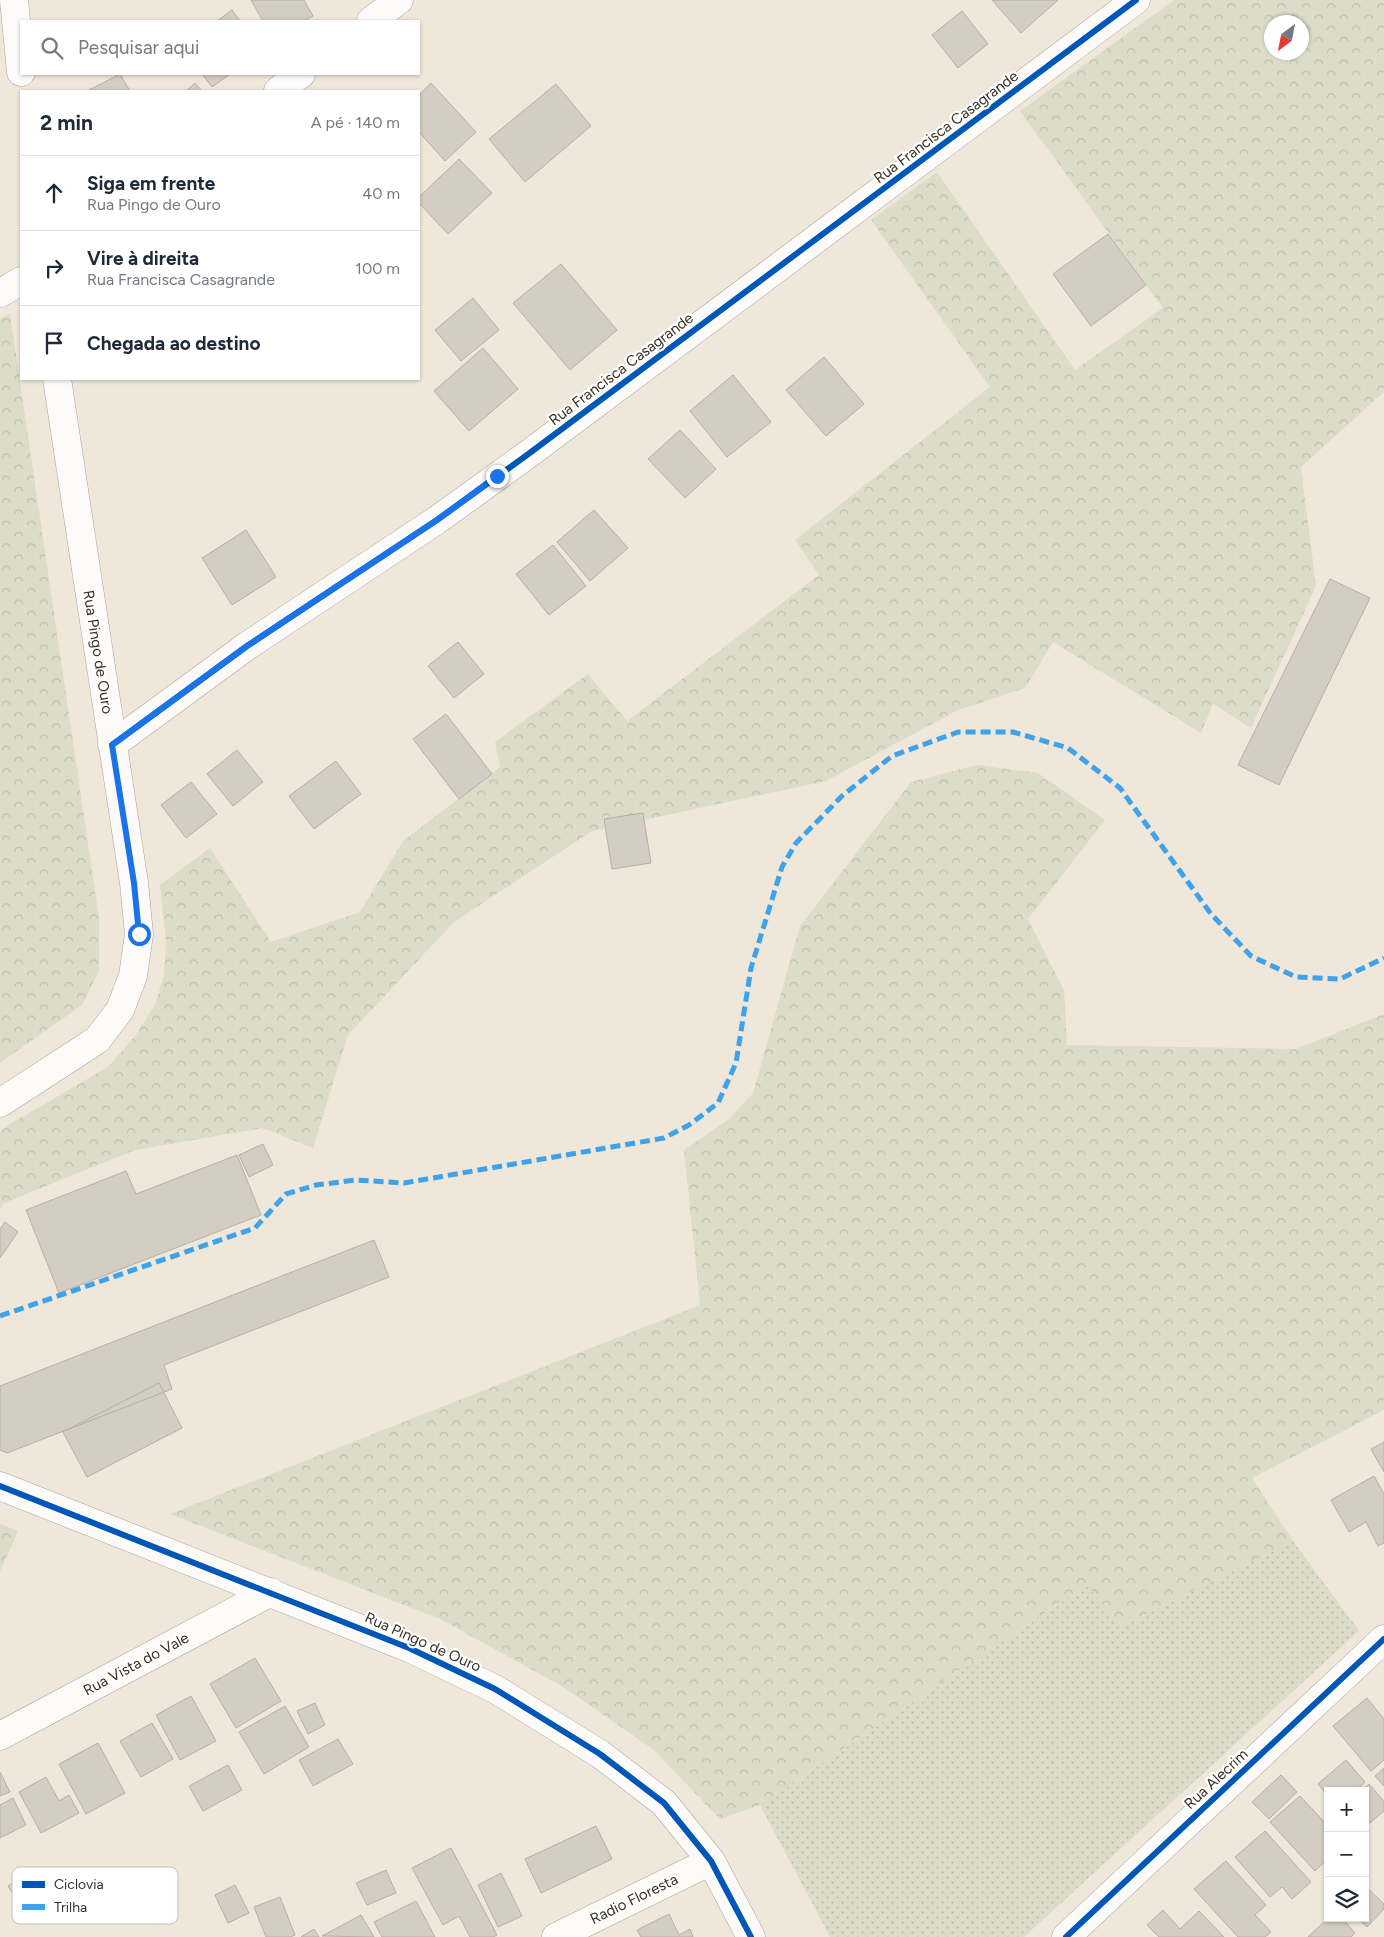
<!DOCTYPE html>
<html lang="pt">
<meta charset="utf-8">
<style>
:root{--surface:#fff;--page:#f6f6f7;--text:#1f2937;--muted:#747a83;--line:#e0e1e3}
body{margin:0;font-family:Figtree,sans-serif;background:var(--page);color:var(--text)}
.controls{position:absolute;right:15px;bottom:15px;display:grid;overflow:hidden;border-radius:0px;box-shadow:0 1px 4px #0004}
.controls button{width:45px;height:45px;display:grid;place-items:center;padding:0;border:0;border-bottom:1px solid var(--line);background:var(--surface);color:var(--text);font:25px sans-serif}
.compass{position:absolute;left:1264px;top:15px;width:45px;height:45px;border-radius:50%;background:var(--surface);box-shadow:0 1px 4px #0004;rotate:212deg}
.stop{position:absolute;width:15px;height:15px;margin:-11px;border:4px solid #1a73e8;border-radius:50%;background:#fff}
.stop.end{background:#1a73e8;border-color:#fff;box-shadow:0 1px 5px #0008}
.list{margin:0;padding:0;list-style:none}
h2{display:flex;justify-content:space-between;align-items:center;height:65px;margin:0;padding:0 20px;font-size:21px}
h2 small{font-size:16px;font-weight:400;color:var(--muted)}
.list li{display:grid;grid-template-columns:32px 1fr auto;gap:15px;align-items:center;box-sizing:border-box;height:75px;padding:0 20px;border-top:1px solid var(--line)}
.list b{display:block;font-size:19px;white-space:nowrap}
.list p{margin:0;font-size:16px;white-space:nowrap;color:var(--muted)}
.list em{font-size:16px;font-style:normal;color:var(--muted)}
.icon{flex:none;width:28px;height:28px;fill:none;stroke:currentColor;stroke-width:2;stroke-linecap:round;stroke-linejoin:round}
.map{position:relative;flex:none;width:1384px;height:1937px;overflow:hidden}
.search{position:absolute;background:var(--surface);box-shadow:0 1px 4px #0004;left:20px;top:20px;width:400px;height:55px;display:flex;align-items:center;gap:12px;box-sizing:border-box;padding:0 18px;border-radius:0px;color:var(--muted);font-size:19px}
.panel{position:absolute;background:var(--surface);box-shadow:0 1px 4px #0004;left:20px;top:90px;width:400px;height:290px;border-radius:0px}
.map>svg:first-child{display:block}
.forest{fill:url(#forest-crowns);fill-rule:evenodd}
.park{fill:url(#park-dots)}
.building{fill:#d4cdc3;stroke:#b5afa5}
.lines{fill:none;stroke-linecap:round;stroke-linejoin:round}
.street-casing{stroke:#aaa49a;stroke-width:29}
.street{stroke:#fdfbf9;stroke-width:28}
.quiet{stroke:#3fa3eb;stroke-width:5;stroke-dasharray:10 5;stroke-linecap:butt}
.cycleway-casing{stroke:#fff;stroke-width:9}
.cycleway{stroke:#0057b8;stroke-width:6}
.route{stroke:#1a73e8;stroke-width:6}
.labels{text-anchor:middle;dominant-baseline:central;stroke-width:4.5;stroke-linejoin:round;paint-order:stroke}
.street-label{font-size:15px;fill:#363027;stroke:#fff}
.key{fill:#fff;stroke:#c3c1be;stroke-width:1}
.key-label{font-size:14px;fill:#363027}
</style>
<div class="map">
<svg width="1384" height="1937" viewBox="0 0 1384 1937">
<defs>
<pattern id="forest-crowns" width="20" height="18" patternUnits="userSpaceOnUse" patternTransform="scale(1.25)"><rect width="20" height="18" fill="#dcddc9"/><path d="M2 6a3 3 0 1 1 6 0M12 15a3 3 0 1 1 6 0" fill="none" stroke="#bdbead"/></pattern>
<pattern id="park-dots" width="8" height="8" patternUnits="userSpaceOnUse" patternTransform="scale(1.25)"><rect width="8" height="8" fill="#dcddc9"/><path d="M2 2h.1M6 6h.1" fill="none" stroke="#bdbead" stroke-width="1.8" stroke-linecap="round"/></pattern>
</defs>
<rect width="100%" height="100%" fill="#efe7da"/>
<path class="forest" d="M1174,0H1384V392L1301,467L1316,586L1251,728L1213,704L1201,733L1053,642L1025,688L956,711L826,781L592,831L454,922L348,1035L313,1148L263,1128L135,1150L4,1203L0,1209V1132L10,1124L108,1067L135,1036L155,1005L164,975L166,941L160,885L210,848L271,942L360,912L403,841L500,767L495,742L588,674L627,721L819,575L795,540L990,387L871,220L937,172L1075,370L1163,308L1020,111ZM1272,22H1302V52H1272Z
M10,314L99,918V971L82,1005L0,1063V319Z
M977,765L1038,773L1105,820L1028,919L1064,990L1067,1045L1296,1049L1384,1014V1410L1252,1478L1293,1541L1122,1626L1086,1585L760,1805L720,1819L654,1750L565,1688L440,1619L170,1514L700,1305L684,1150L729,1119L753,1093L800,926L911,782Z
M0,1524L18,1531L0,1572Z"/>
<path class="park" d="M1293,1541L1359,1631L1024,1937H830L760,1805L1086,1585L1122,1626Z"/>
<path class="building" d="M251,0H304L313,16L304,21H263Z
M992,0H1058L1021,33Z
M232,10L240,21H217Z
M962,11L988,44L958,68L932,35Z
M120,74L130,91H87Z
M202,74H230L212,87Z
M195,83L202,91H186Z
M431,83L476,132L445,161L419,132V95Z
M556,84L591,126L525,182L489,139Z
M459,159L492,193L448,234L419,203V197Z
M1108,234L1146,285L1091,326L1053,274Z
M561,264L617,330L570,370L513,303Z
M473,298L499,330L461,361L435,330Z
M483,348L518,389L469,431L434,391Z
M824,357L864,404L826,436L786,390Z
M733,375L771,422L727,457L690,411Z
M680,430L716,469L685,498L648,459Z
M594,510L628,548L590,581L557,542Z
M246,530L276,577L232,605L202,558Z
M553,545L586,586L549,615L516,574Z
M1330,579L1370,598L1279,785L1238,765Z
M458,642L484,674L454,698L428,666Z
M446,714L492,774L459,799L413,739Z
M237,750L263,782L233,806L207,774Z
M336,761L361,794L314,829L289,796Z
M191,782L217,814L186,838L161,805Z
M643,813L651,863L612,869L604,819Z
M263,1144L273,1165L249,1177L239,1155Z
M237,1155L261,1215L59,1293L26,1210L126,1171L136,1194Z
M5,1222L18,1232L0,1258V1229Z
M374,1240L389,1277L164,1365L172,1389L7,1453L0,1450V1386Z
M159,1383L182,1428L87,1477L63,1432Z
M1384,1442V1472L1371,1449Z
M1374,1476L1384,1494V1543L1378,1546L1366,1522L1349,1532L1331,1500Z
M255,1658L281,1701L236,1728L210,1684Z
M191,1696L216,1741L180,1760L156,1715Z
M1367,1698L1384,1719V1760L1371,1771L1333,1726Z
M315,1703L325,1725L308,1734L297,1711Z
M285,1706L309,1747L264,1774L239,1732Z
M152,1723L173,1759L141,1777L120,1741Z
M338,1739L353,1764L313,1786L299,1760Z
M98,1743L125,1793L86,1814L59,1764Z
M1346,1760L1365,1782L1355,1791H1328V1796L1318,1784Z
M228,1765L242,1790L203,1811L189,1786Z
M1384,1768V1786L1375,1776Z
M0,1772L10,1792L0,1796Z
M1281,1775L1297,1792L1269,1819L1252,1802Z
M46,1777L59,1801L69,1795L79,1813L41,1833L19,1792Z
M1369,1784L1384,1801V1811L1365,1827V1791H1361Z
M1300,1796L1328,1826V1859L1315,1871L1270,1822Z
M13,1798L26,1825L0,1838V1805Z
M596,1826L612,1859L541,1893L525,1859Z
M1265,1831L1311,1882L1292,1899L1282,1887L1270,1897L1235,1857Z
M451,1848L497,1935L493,1937H470L459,1916L443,1925L412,1868Z
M1226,1861L1266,1905L1255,1915L1271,1932L1265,1937H1238L1194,1889Z
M38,1867L56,1896L25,1914L8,1886Z
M386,1870L396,1893L367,1905L356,1883Z
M501,1873L522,1916L498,1927L478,1885Z
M235,1885L249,1913L228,1923L215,1895Z
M1365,1886L1384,1904V1909L1367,1927L1357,1918H1365Z
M280,1897L295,1935L290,1937H266L254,1907Z
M416,1901L435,1937H382L374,1922Z
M1163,1910L1180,1929L1199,1911L1224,1937H1159L1147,1925Z
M669,1914L679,1935L690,1929L693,1937H641L637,1930Z
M361,1915L374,1937L322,1936Z
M1328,1918H1342L1355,1933L1351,1937H1308Z
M314,1929L319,1937H301Z"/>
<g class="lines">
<defs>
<path id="street" d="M14,0L21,72
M371,21L399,0
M278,91L301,74
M0,293L21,281
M112,745L247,646L437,520L527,455L1136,0
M0,1103L97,1040L120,1010L133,976L139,934L134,883L57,379
M0,1486L409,1648L495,1689L600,1754L664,1803L711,1861L751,1937
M0,1736L271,1592
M556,1937L711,1861
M1066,1937L1384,1639"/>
</defs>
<use href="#street" class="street-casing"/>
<use href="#street" class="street"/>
<path class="quiet" d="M0,1316L255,1228L286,1194L316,1185L356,1180L404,1183L664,1138L689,1125L718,1103L736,1063L751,968L782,867L796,843L842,796L892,756L958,732H1013L1068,748L1120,788L1211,914L1251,956L1296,977L1340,979L1384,958"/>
<defs>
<path id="cycleway" d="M112,745L247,646L437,520L527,455L1136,0
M0,1486L409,1648L495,1689L600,1754L664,1803L711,1861L751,1937
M1066,1937L1384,1639"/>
</defs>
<use href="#cycleway" class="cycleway-casing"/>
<use href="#cycleway" class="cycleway"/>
</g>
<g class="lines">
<path class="route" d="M139,934L134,883L112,745L247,646L437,520L497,476"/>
</g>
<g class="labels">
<g class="street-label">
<text transform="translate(946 127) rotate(-37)">Rua Francisca Casagrande</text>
<text transform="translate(621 369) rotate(-37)">Rua Francisca Casagrande</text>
<text transform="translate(98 652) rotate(81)">Rua Pingo de Ouro</text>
<text transform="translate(423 1642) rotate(24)">Rua Pingo de Ouro</text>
<text transform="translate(136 1664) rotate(-28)">Rua Vista do Vale</text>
<text transform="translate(1216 1779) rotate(-43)">Rua Alecrim</text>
<text transform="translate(634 1899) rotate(-26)">Radio Floresta</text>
</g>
</g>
<rect x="12" y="1867" width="166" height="57" rx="8" class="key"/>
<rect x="22" y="1881" width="23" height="7" fill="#0057b8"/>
<rect x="22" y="1904" width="23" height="6" fill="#3fa3eb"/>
<g class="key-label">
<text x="54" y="1889">Ciclovia</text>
<text x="54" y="1912">Trilha</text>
</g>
</svg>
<div class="controls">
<button>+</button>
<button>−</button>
<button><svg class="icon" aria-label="layers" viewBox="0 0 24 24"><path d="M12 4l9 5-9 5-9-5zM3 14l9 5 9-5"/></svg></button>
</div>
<svg class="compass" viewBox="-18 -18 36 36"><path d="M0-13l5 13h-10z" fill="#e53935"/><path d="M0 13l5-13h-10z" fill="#747a83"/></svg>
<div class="stop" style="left:139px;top:934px"></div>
<div class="stop end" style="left:497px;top:476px"></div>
<div class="search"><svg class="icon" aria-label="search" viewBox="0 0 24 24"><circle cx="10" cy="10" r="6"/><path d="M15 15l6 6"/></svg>Pesquisar aqui</div>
<section class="panel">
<h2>2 min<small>A pé · 140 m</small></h2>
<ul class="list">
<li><svg class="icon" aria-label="ahead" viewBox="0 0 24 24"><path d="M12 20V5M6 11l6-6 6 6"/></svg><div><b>Siga em frente</b><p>Rua Pingo de Ouro</p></div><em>40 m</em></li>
<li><svg class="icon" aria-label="right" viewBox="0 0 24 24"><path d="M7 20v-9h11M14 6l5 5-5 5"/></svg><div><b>Vire à direita</b><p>Rua Francisca Casagrande</p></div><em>100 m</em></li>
<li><svg class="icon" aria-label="arrive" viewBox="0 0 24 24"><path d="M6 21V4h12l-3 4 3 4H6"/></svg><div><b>Chegada ao destino</b></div></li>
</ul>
</section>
</div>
